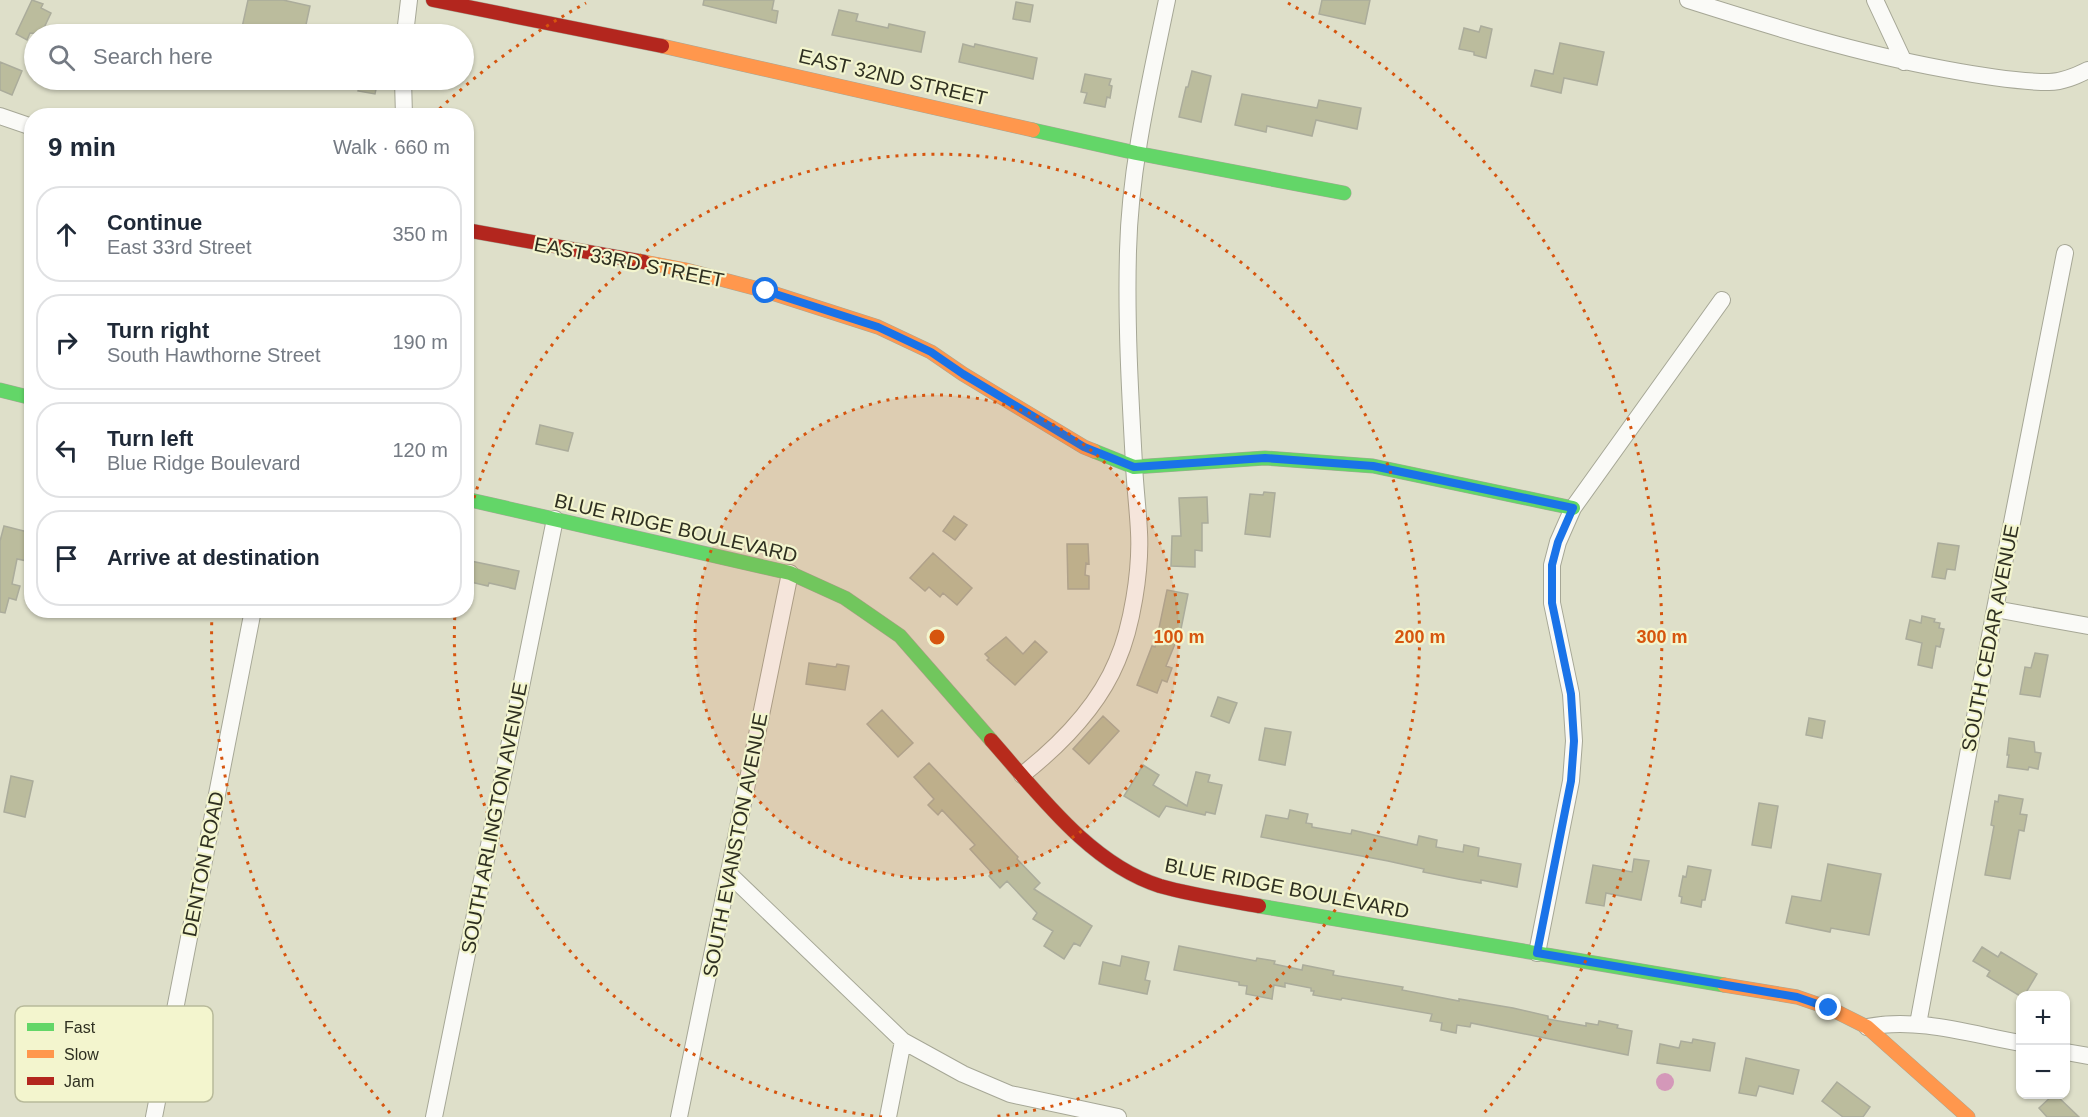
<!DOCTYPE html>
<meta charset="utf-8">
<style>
:root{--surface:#fff;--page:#f6f6f7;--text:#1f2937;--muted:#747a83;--line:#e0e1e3}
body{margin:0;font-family:Arial,sans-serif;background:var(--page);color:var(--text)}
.controls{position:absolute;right:18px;bottom:18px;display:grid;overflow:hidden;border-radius:12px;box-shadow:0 2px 4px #0004}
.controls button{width:54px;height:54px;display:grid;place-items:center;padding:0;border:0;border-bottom:2px solid var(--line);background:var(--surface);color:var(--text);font:30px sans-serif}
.stop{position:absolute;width:18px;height:18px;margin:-14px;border:4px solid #1a73e8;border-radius:50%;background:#fff}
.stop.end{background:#1a73e8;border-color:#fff;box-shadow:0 2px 6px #0008}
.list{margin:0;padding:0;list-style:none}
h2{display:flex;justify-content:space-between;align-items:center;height:78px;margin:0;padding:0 24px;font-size:26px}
h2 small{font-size:20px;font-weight:400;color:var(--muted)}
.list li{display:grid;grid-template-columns:39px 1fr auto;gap:18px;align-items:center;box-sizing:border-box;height:96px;margin:0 12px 12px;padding:0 12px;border:2px solid var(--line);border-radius:24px}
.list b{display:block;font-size:22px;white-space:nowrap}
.list p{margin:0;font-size:20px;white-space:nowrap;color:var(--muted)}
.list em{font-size:20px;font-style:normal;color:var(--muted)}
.icon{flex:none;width:33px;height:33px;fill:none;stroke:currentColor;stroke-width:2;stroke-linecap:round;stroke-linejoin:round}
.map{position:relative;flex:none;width:2088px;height:1117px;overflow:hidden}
.search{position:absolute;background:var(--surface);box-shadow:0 2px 4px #0004;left:24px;top:24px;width:450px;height:66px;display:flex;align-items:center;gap:15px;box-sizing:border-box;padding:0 21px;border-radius:33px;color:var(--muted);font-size:22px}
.panel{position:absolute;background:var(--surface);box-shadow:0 2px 4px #0004;left:24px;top:108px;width:450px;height:510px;border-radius:24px}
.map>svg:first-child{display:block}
.water{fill:#d498b9}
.building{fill:#bbbc9d;stroke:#abac9b;stroke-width:1.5}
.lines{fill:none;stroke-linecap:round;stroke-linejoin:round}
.street-casing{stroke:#a6a796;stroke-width:18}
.fast-casing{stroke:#a6a796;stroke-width:15}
.slow-casing{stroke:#a6a796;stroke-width:15}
.jam-casing{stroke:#a6a796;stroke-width:15}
.street{stroke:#fafaf7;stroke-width:16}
.fast{stroke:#63d668;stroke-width:14}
.slow{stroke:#ff974d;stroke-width:14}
.jam{stroke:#b3261e;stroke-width:14}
.route{stroke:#1a73e8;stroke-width:8}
.ring{fill:none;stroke:#d6550e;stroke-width:3;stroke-dasharray:3 6}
.labels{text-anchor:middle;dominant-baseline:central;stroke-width:4.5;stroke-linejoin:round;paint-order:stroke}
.street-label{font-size:20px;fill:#2f3021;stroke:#f3f5ce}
.key{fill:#f3f5ce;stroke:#b8ba9a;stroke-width:1.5}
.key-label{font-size:16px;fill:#2f3021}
.centre{fill:#d6550e;stroke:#f3f5ce;stroke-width:3}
.ring-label{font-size:18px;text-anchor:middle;font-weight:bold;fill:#d6550e;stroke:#f3f5ce;stroke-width:4.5;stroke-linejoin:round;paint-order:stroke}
</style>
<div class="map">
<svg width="2088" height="1117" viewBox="0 0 2088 1117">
<rect width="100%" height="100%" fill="#dedfc9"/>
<path class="water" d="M1656 1082a9 9 0 1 1 18 0a9 9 0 1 1-18 0Z"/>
<path class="building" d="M32,0L43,4L41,8L51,13L41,34L30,33L27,40L16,34Z
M248,0H283L310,6L304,34H243L241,32Z
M704,0H774L772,10L778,11L776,23L703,5Z
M1322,0H1370L1365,24L1319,14Z
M1016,2L1033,5L1030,22L1013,19Z
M839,10L858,14L856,21L888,28L889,24L925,32L921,52L832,35Z
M1481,26L1492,29L1486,58L1474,55V52L1459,49L1464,28L1479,32Z
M1560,43L1604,52L1597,85L1564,78L1561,93L1531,86L1535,70L1553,74Z
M963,44L974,47L975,44L1037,58L1033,79L959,62Z
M0,62L22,71L12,95L0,90Z
M1192,71L1211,76L1201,122L1179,117L1186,87H1188Z
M1085,74L1111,79L1109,85L1112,86L1110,98L1107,97L1105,107L1084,103L1087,93L1081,92Z
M361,80H378L375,94L358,91Z
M1242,94L1317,108L1319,100L1361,108L1357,129L1316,120L1312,136L1267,126L1266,132L1235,125Z
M540,425L573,433L568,451L536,444Z
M1264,492L1275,493L1270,537L1245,534L1250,494L1263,495Z
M1207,497L1208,523H1202V551L1195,550V567L1171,566L1172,536H1181L1179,498Z
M954,516L967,525L955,540L943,531Z
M4,526L32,533V562L17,559L12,584L20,586L16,600L9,598L5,613L0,612V541Z
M1938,543L1959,546L1955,570L1947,569L1945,579L1932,577Z
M1067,544H1088L1089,564L1086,563L1085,575L1089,576V589H1068Z
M933,553L972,588L957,605L943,593L940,597L929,587L925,591L910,578Z
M466,560L519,571L515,589L489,583L488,586L466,581Z
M1167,590L1188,594L1180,634H1179L1166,666L1172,668L1167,682L1162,680L1157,693L1137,685L1152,646L1155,647Z
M1922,616L1935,619L1934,622L1940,623L1939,628L1944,629L1940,647L1936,646L1932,668L1918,665L1922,643L1906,639L1910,620L1921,623Z
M1006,637L1023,654L1035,641L1047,652L1015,685L987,660L989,658L985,654Z
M2035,653L2048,655L2040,697L2020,694L2025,667L2031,668Z
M809,663L836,667L837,664L849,666L845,690L806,684Z
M1218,697L1237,703L1229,723L1211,716Z
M882,710L913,743L898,757L867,724Z
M1103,716L1119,731L1089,764L1073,749Z
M1809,718L1825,721L1822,738L1806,735Z
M1265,728L1291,732L1285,765L1259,760Z
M2009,738L2034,742L2035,752L2041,753L2038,769L2029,767L2028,770L2007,767L2009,755H2007Z
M929,763L1018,857L1017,859L1040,883L1034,889L1092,926L1080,946L1074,943L1064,959L1044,946L1053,931L1033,919L1037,913L1007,881L1000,888L989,876L992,873L970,849L975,845L942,810L938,815L928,805L934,799L914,777Z
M1143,765L1159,775L1153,785L1187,806L1196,772L1210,775L1208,782L1222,785L1215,814L1206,812L1205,815L1166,806L1159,817L1124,796Z
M11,776L33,781L25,817L4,812Z
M1999,795L2023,799L2020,814L2027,815L2024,831L2019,830L2010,879L1985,875L1994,826L1991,825L1995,801L1998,802Z
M1759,803L1778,806L1771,848L1752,845Z
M1290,810L1308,814L1306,823L1312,824V827L1351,834L1352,830L1417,845L1419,836L1437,840L1436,847L1463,852L1464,845L1479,848L1478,856L1521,864L1517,887L1481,880V883L1458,879L1423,872L1424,869L1388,861L1261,837L1266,815L1288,819Z
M1634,859L1649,861L1641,900L1606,893L1604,906L1586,903L1593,865L1632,872Z
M1828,864L1881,874L1869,935L1831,928L1830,932L1786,923L1792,896L1821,901Z
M1688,866L1711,870L1705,900H1702L1701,907L1681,903L1682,897L1679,896L1683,876L1686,877Z
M1179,946L1256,961L1257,958L1275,961L1274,964L1302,970L1303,965L1334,971L1333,975L1403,987L1402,990L1459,1001V999L1513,1008L1548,1016V1019L1586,1026V1023L1598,1025L1599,1021L1618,1025L1617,1028L1632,1031L1628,1055L1471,1023L1470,1027L1457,1025L1456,1033L1441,1030L1442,1023L1430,1021L1432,1014L1342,998L1341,1000L1313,995L1314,991H1311V988L1285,983V987L1274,985L1272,999L1246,994L1247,986L1239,985V982L1174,970Z
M1982,947L1998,957L2001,952L2037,974L2024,996H2020L1987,976L1990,971L1973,961Z
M1122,956L1149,962L1145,980L1150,981L1147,994L1099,984L1103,962L1120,966Z
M1693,1039L1715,1043L1710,1071L1657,1063L1660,1044L1679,1048L1681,1041L1692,1043Z
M1746,1058L1799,1070L1793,1094L1759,1086L1756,1096L1739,1093Z
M1837,1082L1870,1107L1863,1117H1843L1822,1101Z
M2053,1095H2056L2079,1117H2047L2039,1108Z"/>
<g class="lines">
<defs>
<path id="street" d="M1688,0C1773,27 1857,53 1944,69C1976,75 2017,82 2049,82C2063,82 2076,76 2088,70
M1875,0L1904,62
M405,34L409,0
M403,80L404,116
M0,116L32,127
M1995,609L2088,626
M1022,775C1060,745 1098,707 1117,661C1132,627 1141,570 1139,532C1138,510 1135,487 1134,464C1130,393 1126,322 1128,251C1130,166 1150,83 1167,0
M729,874L903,1041L963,1074L1010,1094L1118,1117
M1537,953L1571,781L1574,741L1571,694L1552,603V565L1558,542L1573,508L1722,300
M1918,1024L1995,609L2065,253
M1867,1027C1918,1017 1970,1034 2020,1043
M2066,1052L2088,1056
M154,1117L253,610
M434,1117L555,519
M679,1117L790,573
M888,1117L903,1041"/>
<path id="fast" d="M1033,130L1136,153L1344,193
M0,390L32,398
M1094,451L1134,467L1265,458L1373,466L1573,508
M466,499L790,573L845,598L900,636L991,740
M1259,906L1724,985"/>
<path id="slow" d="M662,46L1033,130
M644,262L686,270L766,291L878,327L931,352L963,374L1084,447L1094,451
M1724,985L1797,997L1829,1008L1867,1027L1968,1117"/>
<path id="jam" d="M433,0L662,46
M466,230L644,262
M991,740C1038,793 1090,864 1160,886C1192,895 1226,900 1259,906"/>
</defs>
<use href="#street" class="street-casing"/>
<use href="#fast" class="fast-casing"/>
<use href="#slow" class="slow-casing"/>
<use href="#jam" class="jam-casing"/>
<use href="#street" class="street"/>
<use href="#fast" class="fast"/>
<use href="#slow" class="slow"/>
<use href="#jam" class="jam"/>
</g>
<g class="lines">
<path class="route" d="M766,291L878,327L931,352L963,374L1084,447L1134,467L1265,458L1373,466L1573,508L1558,542L1552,565V603L1571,694L1574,741L1571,781L1537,953L1797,997L1829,1008"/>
</g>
<circle cx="937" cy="637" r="242" fill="#d6550e" fill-opacity=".12"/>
<g class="ring">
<circle cx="937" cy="637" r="242"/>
<path d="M882 1117A483 483 0 0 1 455 612M467 524A483 483 0 1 1 992 1117"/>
<path d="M390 1113A725 725 0 0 1 212 612M433 115A725 725 0 0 1 586 3M1288 3A725 725 0 0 1 1484 1113"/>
</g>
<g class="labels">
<g class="street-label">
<text transform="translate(893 77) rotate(13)">EAST 32ND STREET</text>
<text transform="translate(629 262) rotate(11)">EAST 33RD STREET</text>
<text transform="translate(676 528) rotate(13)">BLUE RIDGE BOULEVARD</text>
<text transform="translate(1990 638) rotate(-79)">SOUTH CEDAR AVENUE</text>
<text transform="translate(494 818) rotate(-79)">SOUTH ARLINGTON AVENUE</text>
<text transform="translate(735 845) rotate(-79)">SOUTH EVANSTON AVENUE</text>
<text transform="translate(203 864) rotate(-79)">DENTON ROAD</text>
<text transform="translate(1287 888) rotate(11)">BLUE RIDGE BOULEVARD</text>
</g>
</g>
<rect x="15" y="1006" width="198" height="96" rx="9" class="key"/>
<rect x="27" y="1023" width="27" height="8" fill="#63d668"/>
<rect x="27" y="1050" width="27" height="8" fill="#ff974d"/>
<rect x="27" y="1077" width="27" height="8" fill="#b3261e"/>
<g class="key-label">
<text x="64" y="1033">Fast</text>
<text x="64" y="1060">Slow</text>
<text x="64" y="1087">Jam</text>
</g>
<circle cx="937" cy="637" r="9" class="centre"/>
<g class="ring-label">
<text x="1179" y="643">100 m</text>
<text x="1420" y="643">200 m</text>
<text x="1662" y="643">300 m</text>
</g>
</svg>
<div class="controls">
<button>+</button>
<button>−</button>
</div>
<div class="stop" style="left:766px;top:291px"></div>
<div class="stop end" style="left:1829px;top:1008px"></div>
<div class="search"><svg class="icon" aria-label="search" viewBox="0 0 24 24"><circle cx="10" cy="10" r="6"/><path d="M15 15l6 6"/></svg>Search here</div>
<section class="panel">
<h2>9 min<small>Walk · 660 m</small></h2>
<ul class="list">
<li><svg class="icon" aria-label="ahead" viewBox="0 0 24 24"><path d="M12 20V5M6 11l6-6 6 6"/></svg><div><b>Continue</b><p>East 33rd Street</p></div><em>350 m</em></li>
<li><svg class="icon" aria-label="right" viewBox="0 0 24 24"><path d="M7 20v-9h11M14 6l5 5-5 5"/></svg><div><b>Turn right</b><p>South Hawthorne Street</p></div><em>190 m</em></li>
<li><svg class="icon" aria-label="left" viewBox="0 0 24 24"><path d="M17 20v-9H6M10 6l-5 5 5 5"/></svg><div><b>Turn left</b><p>Blue Ridge Boulevard</p></div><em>120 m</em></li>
<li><svg class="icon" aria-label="arrive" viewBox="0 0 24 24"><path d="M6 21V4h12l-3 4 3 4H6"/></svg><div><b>Arrive at destination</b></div></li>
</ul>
</section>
</div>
